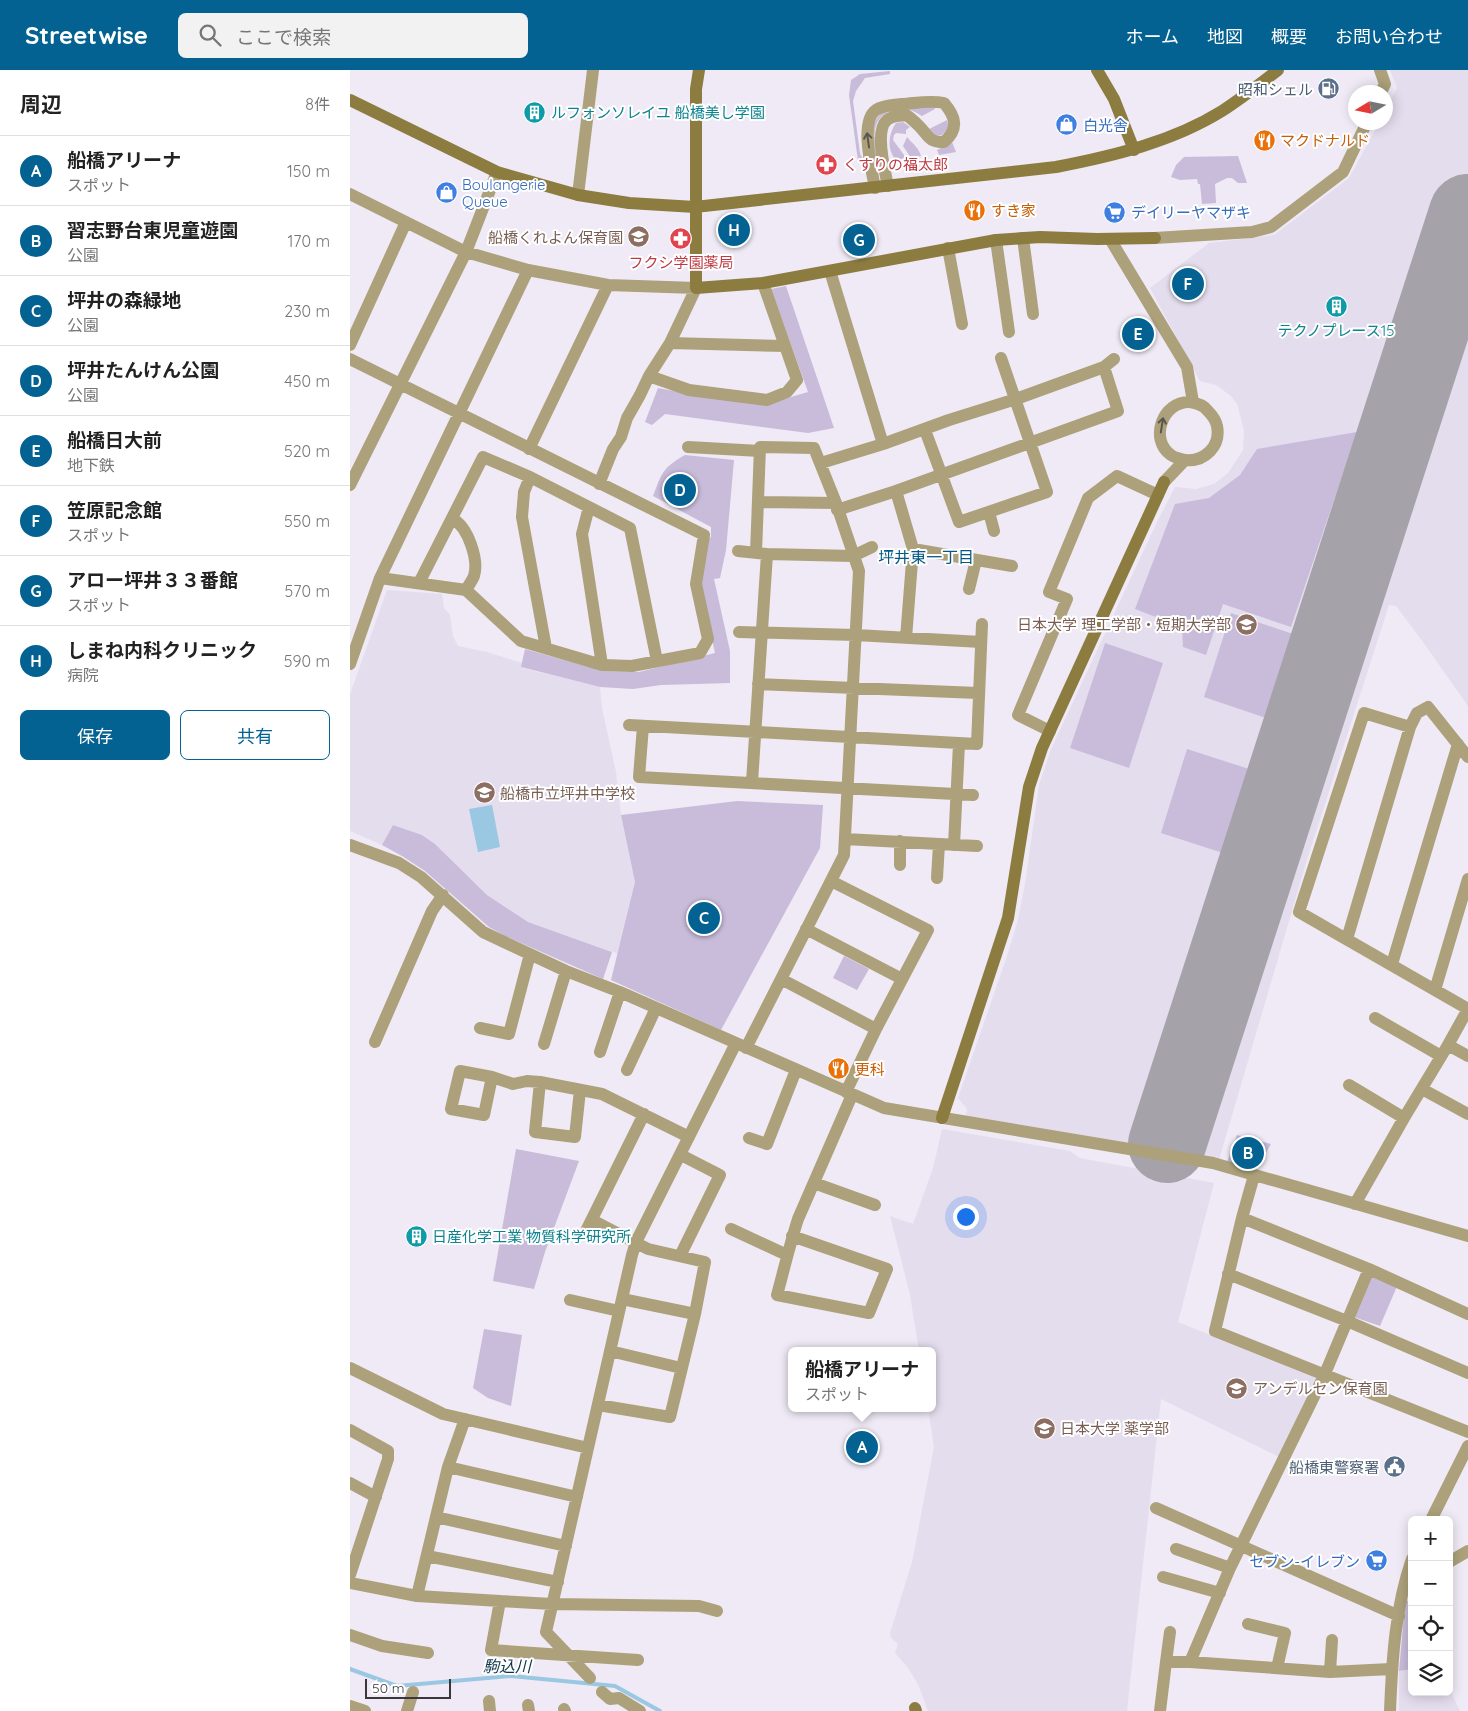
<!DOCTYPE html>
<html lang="ja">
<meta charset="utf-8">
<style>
:root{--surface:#fff;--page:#f2f2f2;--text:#222;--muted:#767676;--line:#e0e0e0;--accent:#046292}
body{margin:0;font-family:Quicksand,"Noto Sans JP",sans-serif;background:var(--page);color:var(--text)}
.controls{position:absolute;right:15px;bottom:15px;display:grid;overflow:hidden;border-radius:8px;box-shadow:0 2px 12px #0003}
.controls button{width:45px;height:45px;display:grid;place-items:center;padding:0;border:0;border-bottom:1px solid var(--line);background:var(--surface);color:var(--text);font:25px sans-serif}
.compass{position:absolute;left:998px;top:15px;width:45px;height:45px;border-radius:50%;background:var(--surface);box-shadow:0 2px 12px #0003;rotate:260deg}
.scale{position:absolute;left:15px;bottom:12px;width:86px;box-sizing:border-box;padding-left:5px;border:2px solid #39373b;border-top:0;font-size:14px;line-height:18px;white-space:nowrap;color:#39373b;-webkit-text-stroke:4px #fff;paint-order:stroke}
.you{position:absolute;left:615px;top:1146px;width:18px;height:18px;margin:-12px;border:4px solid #fff;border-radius:50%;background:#1a73e8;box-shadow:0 0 0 8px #1a73e833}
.badge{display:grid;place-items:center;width:32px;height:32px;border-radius:50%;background:var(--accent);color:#fff;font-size:16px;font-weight:700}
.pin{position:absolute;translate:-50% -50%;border:2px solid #fff;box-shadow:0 1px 5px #0006}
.popup{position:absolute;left:438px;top:1277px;width:148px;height:65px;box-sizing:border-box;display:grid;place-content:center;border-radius:8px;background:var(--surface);filter:drop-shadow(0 1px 4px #0005);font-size:16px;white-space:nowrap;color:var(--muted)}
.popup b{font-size:19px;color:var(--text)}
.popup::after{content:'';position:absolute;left:50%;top:100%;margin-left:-10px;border:10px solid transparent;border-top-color:var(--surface)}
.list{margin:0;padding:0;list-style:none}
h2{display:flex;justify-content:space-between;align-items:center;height:65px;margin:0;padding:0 20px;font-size:21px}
h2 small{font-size:16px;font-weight:400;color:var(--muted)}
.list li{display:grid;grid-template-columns:32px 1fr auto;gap:15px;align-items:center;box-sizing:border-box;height:70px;padding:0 20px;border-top:1px solid var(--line)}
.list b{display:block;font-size:19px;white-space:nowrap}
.list p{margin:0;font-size:16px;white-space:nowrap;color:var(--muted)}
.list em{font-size:16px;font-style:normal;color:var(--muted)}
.actions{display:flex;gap:10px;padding:15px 20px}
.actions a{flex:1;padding:11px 0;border:1px solid var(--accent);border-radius:8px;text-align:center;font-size:18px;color:var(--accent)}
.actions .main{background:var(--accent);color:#fff}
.icon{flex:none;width:28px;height:28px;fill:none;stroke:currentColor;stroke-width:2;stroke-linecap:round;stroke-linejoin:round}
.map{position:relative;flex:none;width:1118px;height:1641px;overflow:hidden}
header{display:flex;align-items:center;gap:30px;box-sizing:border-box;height:70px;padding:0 25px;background:var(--accent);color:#fff}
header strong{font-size:24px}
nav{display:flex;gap:28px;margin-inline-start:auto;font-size:18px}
.search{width:350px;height:45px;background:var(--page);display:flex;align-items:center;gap:12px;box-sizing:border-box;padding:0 18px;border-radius:8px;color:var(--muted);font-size:19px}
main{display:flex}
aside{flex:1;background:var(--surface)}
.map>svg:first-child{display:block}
.built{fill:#e4ddee}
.green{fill:#c8bcda}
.water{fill:#9ac7e2}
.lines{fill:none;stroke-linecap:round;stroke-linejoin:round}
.stream{stroke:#9ac7e2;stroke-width:4}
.runway{stroke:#a6a2aa;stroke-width:78}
.street{stroke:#aca17a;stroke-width:12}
.secondary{stroke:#8c7c40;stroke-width:12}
.oneway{stroke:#5c574e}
.labels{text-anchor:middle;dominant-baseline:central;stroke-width:4;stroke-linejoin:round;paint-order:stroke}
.service-label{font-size:15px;fill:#4e5e75;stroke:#fff;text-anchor:end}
.culture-label{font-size:15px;fill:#0d838f;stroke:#fff;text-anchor:start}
.shop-label{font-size:15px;fill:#366cbe;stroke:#fff;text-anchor:start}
.food-label{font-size:15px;fill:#c56008;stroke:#fff;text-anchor:start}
.health-label{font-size:15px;fill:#be3a42;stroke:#fff;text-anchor:start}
.education-label{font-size:15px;fill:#785e54;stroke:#fff;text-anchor:start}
.neighbourhood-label{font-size:16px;fill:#055984;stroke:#fff}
.water-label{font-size:16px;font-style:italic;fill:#0c3346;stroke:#fff}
</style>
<header>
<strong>Streetwise</strong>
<div class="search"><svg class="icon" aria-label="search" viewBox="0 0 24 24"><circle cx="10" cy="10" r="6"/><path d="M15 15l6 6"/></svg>ここで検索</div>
<nav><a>ホーム</a><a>地図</a><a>概要</a><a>お問い合わせ</a></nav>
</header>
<main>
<aside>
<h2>周辺<small>8件</small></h2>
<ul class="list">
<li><span class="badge">A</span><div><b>船橋アリーナ</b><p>スポット</p></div><em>150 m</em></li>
<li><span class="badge">B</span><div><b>習志野台東児童遊園</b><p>公園</p></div><em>170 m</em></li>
<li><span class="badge">C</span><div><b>坪井の森緑地</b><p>公園</p></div><em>230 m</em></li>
<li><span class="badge">D</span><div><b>坪井たんけん公園</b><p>公園</p></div><em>450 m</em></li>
<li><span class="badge">E</span><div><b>船橋日大前</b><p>地下鉄</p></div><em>520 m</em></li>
<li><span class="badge">F</span><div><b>笠原記念館</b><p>スポット</p></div><em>550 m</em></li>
<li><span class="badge">G</span><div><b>アロー坪井３３番館</b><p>スポット</p></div><em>570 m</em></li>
<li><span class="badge">H</span><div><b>しまね内科クリニック</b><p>病院</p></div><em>590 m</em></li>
</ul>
<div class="actions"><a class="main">保存</a><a>共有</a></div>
</aside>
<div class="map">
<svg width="1118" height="1641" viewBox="0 0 1118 1641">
<rect width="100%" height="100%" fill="#efeaf5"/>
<path class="built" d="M1040,0H1118V636L1073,572L1046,536L1039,535L956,793L869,1090L616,1047L617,1039L608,1028L657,886L668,850L675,814L689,715L701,679L807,452L825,417L846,419L864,414L878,403L893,380L894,360L887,334L881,326L866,315L850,311L800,218L859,173L924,165L999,108L1029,53L1036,52V39L1047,18Z
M37,520L92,524L94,538L100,545L103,566L108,576L137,582L172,593V598L250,617L252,638L266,702L271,745L285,812L269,884L178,852L137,825L85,774L72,765L43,755L32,775L0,761V624Z
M592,1059L720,1081L730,1088L864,1113L828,1252L967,1308L929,1387L811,1329L777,1641H578L568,1614L558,1598L545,1583L548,1574L541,1568L540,1563L562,1492L584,1377L578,1338H582V1281H569L560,1225L540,1146L563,1154L583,1098Z
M1062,1599V1622H1099V1618L1110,1641H1049V1601Z"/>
<path class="green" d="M540,1V4L515,8L506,21L503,31L510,83L514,92V95L508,91L499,25L501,10L510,4Z
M584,36L585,39L572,46C563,40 557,38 546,40C518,45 525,70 527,92H524C522,71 516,53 536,40Z
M597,50L599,57L592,65L585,66L579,59Z
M553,52L560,57L556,60V64L546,63L544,65L543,70L557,89H545C537,79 538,64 546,53Z
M557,67C562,73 569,78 571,86L561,88L553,76Z
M602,72L606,82L589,85L587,80Z
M888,86L897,113H888L882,108H877L865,114L866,133L852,134L850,114H848L847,109L830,110L821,107L826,95L834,87Z
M436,216L484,358L458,363L315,344L302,355L295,352L308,318L345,325L417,334L458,322L421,219Z
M1007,362L941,557L873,534L856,585L833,577L832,557L785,539L825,434L859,428L890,405L907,379Z
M335,385L384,390L376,480L370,508L364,509L380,581V613L311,615L283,619L250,617L171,597L175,579L253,601L289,602L365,583L350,512L356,470L361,467V457L303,426C312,403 312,398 335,385Z
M881,543L943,564L916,648L854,627Z
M755,573L813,593L779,698L720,678Z
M837,679L899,699L873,783L811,763Z
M387,731L473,735L470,778L371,960L261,910L285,812L271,745Z
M43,755L72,765L85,774L137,825L178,852L262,882L253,909L155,866L139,857L75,801L52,786L32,775Z
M494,886L519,899L507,920L483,908Z
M887,1065L921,1074L906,1100L877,1092Z
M166,1079L229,1091L195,1182L184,1219L143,1211Z
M1021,1203L1048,1214L1030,1256L1001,1246Z
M134,1259L172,1265L161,1336L138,1328L123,1318Z
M1062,1527V1599L1049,1601L1055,1533Z"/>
<path class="water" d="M142,735L150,777L128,782L119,739Z"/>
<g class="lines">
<path class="stream" d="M0,1599L47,1616L161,1606L265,1616L310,1641"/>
<path class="runway" d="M817,1074L1118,143"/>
<path class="street" d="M1030,0L1035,14L1031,22
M525,118C522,101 509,51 526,40C533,35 544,35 552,34C567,33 580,30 594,33C606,47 609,59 594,72C578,72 579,66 569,56C565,52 561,48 556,45C549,46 543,45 537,50C524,61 535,101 538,116
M0,124L116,182L178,200L258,215L346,218L320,273L299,306L290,325L277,348L271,367L263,379L249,414
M228,125L243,0
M673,168L683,244
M805,168L902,162L921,157L993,102L1017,52
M760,169L837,297L843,332
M646,170L659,262
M598,178L612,254
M480,201L533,374
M320,273L435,276
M0,275L56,152
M0,289L354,465L346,514L358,569L350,583L282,596L252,595L171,571L116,520L30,508
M299,306L339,320L417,330L437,322L447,310L413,213
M575,360L609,452L697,422L651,288
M338,377L410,381
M179,379L258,215
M471,393L533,374L599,350L666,329L754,297L764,289
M180,407L174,422L172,447L196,578
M814,412L835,390C855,392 871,376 867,356C866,350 861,344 857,340C853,335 847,333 840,332C812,331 799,370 821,385C825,388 831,389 835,390
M0,415L116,182L147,102
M546,421L563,479L556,568
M409,432L486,433
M239,437L232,464L252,595
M487,440L546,421L768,341L754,297
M639,442L644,461
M103,449C118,457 129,490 124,506C122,511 118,516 116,520
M563,479L662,496
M388,481L417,484L503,486L522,477
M69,513L133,387L180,407L280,458L307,591
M619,519L626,490
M389,562L506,565L631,572
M0,594L30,508L178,200
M408,614L628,623
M279,655L627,674L632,554
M293,656L289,707L623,725
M1060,657L1014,643L949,842L1118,939
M700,661L668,645L717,529L699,522L738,428L767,406L808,425
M402,712L417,484
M495,769L627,776
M550,771V795
M0,775L49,793L71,807L133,862L152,871L216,901L270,922L534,1038L863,1093L1118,1166
M604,775L609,674
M587,808L589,774
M481,811L578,860L526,959L496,1022
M456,859L552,909
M997,869L1060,657L1067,643L1078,637L1118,687
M1042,894L1108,674
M431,909L526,959
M1085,920L1118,809
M1025,948L1091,986
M130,958L159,964L180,884
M25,972L82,841L93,825
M194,974L216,901
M1098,975L1118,986
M396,978L494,785L509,501L486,433L464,378L410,377L406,483
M250,982L270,922
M277,1000L306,938
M142,1007L134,1045L101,1039L110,1001L142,1007L163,1014L177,1011L190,1012L252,1024L339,1067
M190,1012L185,1062L225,1067L230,1020
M999,1015L1054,1048
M1072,1019L1118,1044
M399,1068L417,1074L446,1000
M464,1113L525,1135
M1005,1134L1054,1048L1098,975L1118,939
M892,1148L903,1109
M242,1150L298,1179L355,1192L345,1244L320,1347L248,1335
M237,1159L294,1044
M381,1159L437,1185
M442,1166L537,1199L519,1243L427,1225C434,1199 440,1174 448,1149L502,1025
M330,1186L370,1105L331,1085
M878,1204L997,1251L1118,1303
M272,1229L345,1244
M220,1230L269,1241
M1118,1244L1019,1199L892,1148L865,1261L1118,1362
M260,1281L331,1298
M0,1298L93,1344L238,1378
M0,1360L38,1381V1389L0,1505
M98,1397L227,1427
M0,1413L26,1427
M806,1438L1049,1546
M86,1447L216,1476
M1081,1450L1118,1376
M826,1479L880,1498
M77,1486L208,1512
M1099,1492L1118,1481
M813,1507L870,1523
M0,1513L67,1526L150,1531L202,1534L349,1536L367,1541
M67,1526L98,1397L115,1349
M150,1531L141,1580L288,1590
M898,1554L935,1563L927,1598
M0,1565L32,1576L78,1583
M816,1592L820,1562
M840,1592L880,1498L974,1306L1019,1199
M980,1602L982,1570
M240,1608L196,1562L282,1185L286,1172L386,973
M252,1622L260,1629L269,1628L290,1641
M139,1631L140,1641
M178,1635L179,1641
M0,1636L15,1641
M214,1639L215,1641
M57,1641L63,1622
M810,1641L816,1592H840L980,1602L1041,1599
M1040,1641C1042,1591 1045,1537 1062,1489"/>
<path class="secondary" d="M349,0L346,19V218L413,213L646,170L690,167L747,169L805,168
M747,0L764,29L784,80
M0,30L147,102L228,125L279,133L345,137L706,97C763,86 822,72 872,41C892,28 910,14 928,0
M592,1048L658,848L679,717L692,678L814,412
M565,1638L566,1641"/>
</g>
<defs><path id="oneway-shaft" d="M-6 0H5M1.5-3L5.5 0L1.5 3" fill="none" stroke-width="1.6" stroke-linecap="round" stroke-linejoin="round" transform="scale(1.25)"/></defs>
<g class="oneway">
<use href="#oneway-shaft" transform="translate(518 70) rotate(-98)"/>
<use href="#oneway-shaft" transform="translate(812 355) rotate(-81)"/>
</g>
<defs>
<symbol id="fuel-disc" viewBox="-11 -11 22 22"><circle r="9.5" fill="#5c6f8a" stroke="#fff"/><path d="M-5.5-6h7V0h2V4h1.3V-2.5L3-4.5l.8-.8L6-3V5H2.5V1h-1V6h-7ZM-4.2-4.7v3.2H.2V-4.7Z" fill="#fff"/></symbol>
<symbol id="building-disc" viewBox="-11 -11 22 22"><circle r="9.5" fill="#0f9aa8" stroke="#fff"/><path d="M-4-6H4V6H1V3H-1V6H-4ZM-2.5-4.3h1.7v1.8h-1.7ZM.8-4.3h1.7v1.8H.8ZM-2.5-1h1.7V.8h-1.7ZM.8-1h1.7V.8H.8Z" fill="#fff"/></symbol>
<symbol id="shop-disc" viewBox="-11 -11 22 22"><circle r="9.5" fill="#3f7fe0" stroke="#fff"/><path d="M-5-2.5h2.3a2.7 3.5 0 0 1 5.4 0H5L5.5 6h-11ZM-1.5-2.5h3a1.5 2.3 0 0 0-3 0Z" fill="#fff"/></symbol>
<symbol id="restaurant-disc" viewBox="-11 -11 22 22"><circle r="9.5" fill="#e8710a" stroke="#fff"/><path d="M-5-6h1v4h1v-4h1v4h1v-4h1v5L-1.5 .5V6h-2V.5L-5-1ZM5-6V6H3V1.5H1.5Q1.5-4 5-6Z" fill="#fff"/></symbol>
<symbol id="pharmacy-disc" viewBox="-11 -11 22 22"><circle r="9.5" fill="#e0444e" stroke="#fff"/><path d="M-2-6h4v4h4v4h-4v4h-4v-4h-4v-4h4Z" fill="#fff"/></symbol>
<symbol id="supermarket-disc" viewBox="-11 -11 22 22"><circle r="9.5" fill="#3f7fe0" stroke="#fff"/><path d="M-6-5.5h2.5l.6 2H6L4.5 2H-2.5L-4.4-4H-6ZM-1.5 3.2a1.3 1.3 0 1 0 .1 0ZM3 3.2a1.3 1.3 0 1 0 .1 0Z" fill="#fff"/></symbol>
<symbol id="school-disc" viewBox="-11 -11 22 22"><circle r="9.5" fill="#8d6e63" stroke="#fff"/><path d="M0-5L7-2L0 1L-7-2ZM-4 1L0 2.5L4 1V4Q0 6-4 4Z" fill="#fff"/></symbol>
<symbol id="university-disc" viewBox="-11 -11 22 22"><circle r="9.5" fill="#8d6e63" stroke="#fff"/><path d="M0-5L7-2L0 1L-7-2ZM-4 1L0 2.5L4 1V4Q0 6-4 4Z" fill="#fff"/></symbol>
<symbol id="civic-disc" viewBox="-11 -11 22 22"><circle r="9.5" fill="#5c6f8a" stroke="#fff"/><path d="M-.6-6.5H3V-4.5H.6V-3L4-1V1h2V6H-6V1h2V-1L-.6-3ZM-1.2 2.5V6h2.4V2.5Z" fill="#fff"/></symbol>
</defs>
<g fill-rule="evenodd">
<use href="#fuel-disc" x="966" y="6" width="25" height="25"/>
<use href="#building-disc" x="172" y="30" width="25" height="25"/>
<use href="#shop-disc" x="704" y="42" width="25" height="25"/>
<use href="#restaurant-disc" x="902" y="58" width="25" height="25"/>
<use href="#pharmacy-disc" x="464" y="82" width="25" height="25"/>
<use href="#shop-disc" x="84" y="110" width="25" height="25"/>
<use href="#restaurant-disc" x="612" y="128" width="25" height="25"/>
<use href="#supermarket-disc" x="752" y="130" width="25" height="25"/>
<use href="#school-disc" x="276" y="154" width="25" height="25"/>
<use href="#pharmacy-disc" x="318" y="156" width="25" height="25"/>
<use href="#building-disc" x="974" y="224" width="25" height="25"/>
<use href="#university-disc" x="884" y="542" width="25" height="25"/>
<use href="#school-disc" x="122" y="710" width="25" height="25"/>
<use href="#restaurant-disc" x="476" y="986" width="25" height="25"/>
<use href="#building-disc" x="54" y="1154" width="25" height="25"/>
<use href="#school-disc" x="874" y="1306" width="25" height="25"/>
<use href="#university-disc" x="682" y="1346" width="25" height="25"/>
<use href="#civic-disc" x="1032" y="1384" width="25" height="25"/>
<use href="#supermarket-disc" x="1014" y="1478" width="25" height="25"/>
</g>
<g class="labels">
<g class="service-label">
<text x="963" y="19">昭和シェル</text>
<text x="1029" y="1397">船橋東警察署</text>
</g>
<g class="culture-label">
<text x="201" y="42">ルフォンソレイユ 船橋美し学園</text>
<text x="986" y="260" text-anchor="middle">テクノプレース15</text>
<text x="82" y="1166">日産化学工業 物質科学研究所</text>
</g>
<g class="shop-label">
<text x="733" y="55">白光舎</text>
<text x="112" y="114">Boulangerie<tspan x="112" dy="17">Queue</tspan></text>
<text x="781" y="142">デイリーヤマザキ</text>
<text x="1010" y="1491" text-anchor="end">セブン-イレブン</text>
</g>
<g class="food-label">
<text x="930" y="70">マクドナルド</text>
<text x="641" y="140">すき家</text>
<text x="505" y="999">更科</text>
</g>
<g class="health-label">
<text x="493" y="94">くすりの福太郎</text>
<text x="331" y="192" text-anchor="middle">フクシ学園薬局</text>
</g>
<g class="education-label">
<text x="273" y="167" text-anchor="end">船橋くれよん保育園</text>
<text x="881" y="554" text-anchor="end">日本大学 理工学部・短期大学部</text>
<text x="150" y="723">船橋市立坪井中学校</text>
<text x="903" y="1318">アンデルセン保育園</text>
<text x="710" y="1358">日本大学 薬学部</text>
</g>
<g class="neighbourhood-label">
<text x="576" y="487">坪井東一丁目</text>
</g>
<g class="water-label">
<text x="157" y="1596">駒込川</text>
</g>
</g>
</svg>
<div class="controls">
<button>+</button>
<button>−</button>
<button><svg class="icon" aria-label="locate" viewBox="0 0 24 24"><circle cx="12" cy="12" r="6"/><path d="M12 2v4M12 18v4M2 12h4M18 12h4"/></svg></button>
<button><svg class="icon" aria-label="layers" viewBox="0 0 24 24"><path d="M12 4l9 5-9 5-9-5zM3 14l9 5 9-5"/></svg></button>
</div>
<svg class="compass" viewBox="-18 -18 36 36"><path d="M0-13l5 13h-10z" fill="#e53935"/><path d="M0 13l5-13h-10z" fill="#767676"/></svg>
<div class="scale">50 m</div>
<div class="you"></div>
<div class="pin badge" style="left:512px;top:1377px">A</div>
<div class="popup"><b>船橋アリーナ</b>スポット</div>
<div class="pin badge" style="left:898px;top:1083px">B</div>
<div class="pin badge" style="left:354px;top:848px">C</div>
<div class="pin badge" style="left:330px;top:420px">D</div>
<div class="pin badge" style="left:788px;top:264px">E</div>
<div class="pin badge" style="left:838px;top:214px">F</div>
<div class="pin badge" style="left:509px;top:170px">G</div>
<div class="pin badge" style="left:384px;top:160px">H</div>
</div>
</main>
